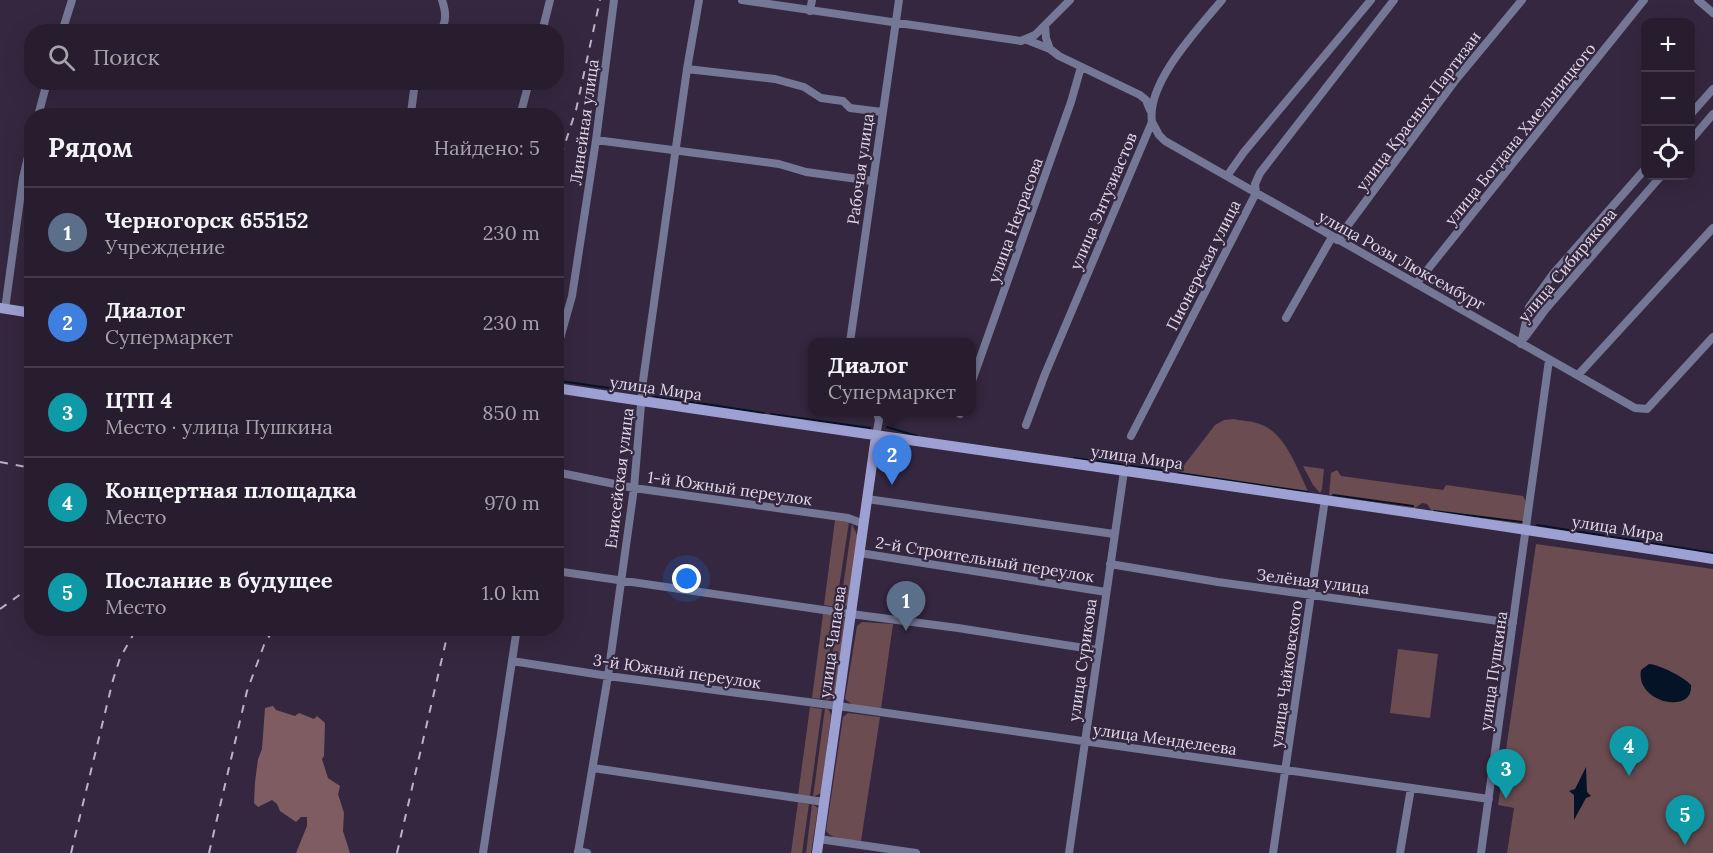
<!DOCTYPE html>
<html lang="ru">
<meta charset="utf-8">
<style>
:root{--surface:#281d2f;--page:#302637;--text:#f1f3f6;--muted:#a5a2aa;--line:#443b4b;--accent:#d8b434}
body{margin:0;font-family:Lora,serif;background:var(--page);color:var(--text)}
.controls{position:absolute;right:18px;top:18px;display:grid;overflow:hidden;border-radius:12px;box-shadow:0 6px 24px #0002}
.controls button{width:54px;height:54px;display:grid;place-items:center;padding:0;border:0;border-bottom:2px solid var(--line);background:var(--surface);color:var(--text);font:30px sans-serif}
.you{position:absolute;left:687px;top:579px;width:21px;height:21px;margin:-15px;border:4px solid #fff;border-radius:50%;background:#1a73e8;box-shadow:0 0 0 9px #1a73e833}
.badge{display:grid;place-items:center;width:39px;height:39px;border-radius:50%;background:var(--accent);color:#fff;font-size:20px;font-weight:700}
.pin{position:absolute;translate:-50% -50px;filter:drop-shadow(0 2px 3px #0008)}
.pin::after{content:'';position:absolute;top:32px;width:21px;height:18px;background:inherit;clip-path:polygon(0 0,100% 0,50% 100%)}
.popup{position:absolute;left:808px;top:338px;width:168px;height:78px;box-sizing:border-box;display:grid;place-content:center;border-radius:12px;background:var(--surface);filter:drop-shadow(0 2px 4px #0005);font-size:20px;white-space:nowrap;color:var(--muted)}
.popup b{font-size:22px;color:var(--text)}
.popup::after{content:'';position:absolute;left:50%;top:100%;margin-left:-12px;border:12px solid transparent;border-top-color:var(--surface)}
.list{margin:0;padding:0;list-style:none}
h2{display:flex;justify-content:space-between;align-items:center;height:78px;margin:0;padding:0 24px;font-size:26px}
h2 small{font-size:20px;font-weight:400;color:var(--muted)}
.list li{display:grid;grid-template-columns:39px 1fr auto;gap:18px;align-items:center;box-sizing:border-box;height:90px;padding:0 24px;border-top:2px solid var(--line)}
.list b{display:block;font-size:22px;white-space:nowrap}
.list p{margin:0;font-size:20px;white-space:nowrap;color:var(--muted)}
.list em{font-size:20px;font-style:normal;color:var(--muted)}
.icon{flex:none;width:33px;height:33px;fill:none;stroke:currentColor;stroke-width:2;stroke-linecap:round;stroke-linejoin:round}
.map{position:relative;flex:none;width:1713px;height:853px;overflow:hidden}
.search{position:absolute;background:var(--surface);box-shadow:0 6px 24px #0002;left:24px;top:24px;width:540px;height:66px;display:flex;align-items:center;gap:15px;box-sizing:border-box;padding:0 21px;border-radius:24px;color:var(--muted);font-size:22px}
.panel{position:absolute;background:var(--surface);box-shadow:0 6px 24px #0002;left:24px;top:108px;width:540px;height:528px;border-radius:24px}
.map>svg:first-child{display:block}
.green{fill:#6a4c51}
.forest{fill:#7e5c62}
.water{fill:#041326}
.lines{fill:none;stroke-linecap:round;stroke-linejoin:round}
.stream{stroke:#041326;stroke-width:2}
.street{stroke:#757796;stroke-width:8}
.secondary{stroke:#9da0d2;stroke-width:10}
.rail{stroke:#bcb2c4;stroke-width:2;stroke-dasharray:8 8;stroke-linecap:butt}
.labels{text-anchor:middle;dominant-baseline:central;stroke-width:4.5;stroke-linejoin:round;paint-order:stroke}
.street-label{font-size:16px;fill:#e1d8e8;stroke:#35273f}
</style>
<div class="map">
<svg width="1713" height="853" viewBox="0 0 1713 853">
<rect width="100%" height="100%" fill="#35273f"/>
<path class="green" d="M1234,419C1243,421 1253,421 1262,425C1286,434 1298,471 1309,493L1178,473L1215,425L1224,420Z
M1303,466L1324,469L1322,489L1320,493L1313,485Z
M1337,470L1341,476L1443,490L1446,485L1523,496L1526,502L1523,524L1432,511L1427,504L1422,503L1415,508L1329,495L1331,473Z
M835,520L849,522L836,607L824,605Z
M852,524L858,537L847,605L844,609L840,608Z
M1536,544L1713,569V853H1507L1514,808L1498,805Z
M823,614L835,615L823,699L812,698Z
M838,615L846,619L834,696L831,699L826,700Z
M862,622L893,624L881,709L854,706L845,699L857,626Z
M1398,649L1438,654L1430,718L1390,713Z
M810,707L822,709L810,796L798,795Z
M825,708L829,710L831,715L821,793L813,797Z
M848,713L880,717L861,841C849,840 834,841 826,831L843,717Z
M798,802L809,804L802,853H791Z
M812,804L818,808L811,853H806Z"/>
<path class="forest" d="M273,706L276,710L295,716L299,713L314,719L317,716L325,723L324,756L322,759L328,778L340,786L338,794L344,813L343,831L350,853H296L307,826V817H301L296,822L280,811L277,804L272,800L258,807L254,803L255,782L258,759L262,749L265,708Z"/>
<path class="water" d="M1649,664C1660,665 1684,677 1691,685C1694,715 1635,703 1641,670Z
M1586,767L1587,792L1591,796L1586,798L1574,820V795L1569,791L1575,789Z"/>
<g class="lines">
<path class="stream" d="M560,381L637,392
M653,396L764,413
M771,414L870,428
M887,427L917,436
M1074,458L1167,471
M1179,473L1308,492
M1333,495L1413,506
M1434,511L1522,522
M1537,525L1713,553"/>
<path class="street" d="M742,0L1021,41L1035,35L1070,0
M1698,0L1713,13
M810,11L812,0
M1045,26L1046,38L1050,49
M62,32L72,0
M440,32C447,21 446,12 442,0
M542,32L550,0
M1027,40L1050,49L1059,56L1140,95L1146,100L1150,110
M687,69L775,79L804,87L821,98L843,101L850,108L882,112
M1690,115L1713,89
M38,116L47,82
M408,116L411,113L415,82
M520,116L529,82
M1152,122L1159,135L1165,141L1635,408L1647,409L1713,337
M596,140L779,164L806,172L872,181
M1690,141L1713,114
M1227,176L1244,152L1371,0
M1337,240L1454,82L1522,0
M1416,284L1644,0
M5,309L23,178L32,140
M1286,318L1332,237
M1525,337L1545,310L1661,176
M850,342L899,0
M1521,344L1529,307L1553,274L1646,168
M556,353L572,296L596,140L614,0
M1578,375L1713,228
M972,381L1071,102L1081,67
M960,414L961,412
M556,419L561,389
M1026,425L1045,374L1152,122C1146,83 1198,29 1222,0
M876,436L879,420L877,412
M1131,436L1256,193L1255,184L1260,173L1394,0
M556,472L634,488L848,518L864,524
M867,499L1114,534
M860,553L1106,592
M1110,564L1218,582L1513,623
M556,571L851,614L958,628L1097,650
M512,661L608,676L838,706L1489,799
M593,768L824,802
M819,839L916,853
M578,851L587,853
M483,853L517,628
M578,853L608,676L634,488L643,381L687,69L699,0
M1069,853L1124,471
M1273,853L1325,499
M1400,853L1411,788
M1481,853L1549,360"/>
<path class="secondary" d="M0,308L32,313
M556,388C942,447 1328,497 1713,559
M817,853L876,436"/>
<path class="rail" d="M556,171L576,110L600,0
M0,462L32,468
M0,609L32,586
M71,853L113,680L120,658L137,628
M209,853L247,691L264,645L274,628
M397,853L449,628"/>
</g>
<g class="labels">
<g class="street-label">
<text transform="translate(1418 111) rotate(-53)">улица Красных Партизан</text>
<text transform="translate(584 122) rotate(-82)">Линейная улица</text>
<text transform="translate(1520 134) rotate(-51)">улица Богдана Хмельницкого</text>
<text transform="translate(860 169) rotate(-82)">Рабочая улица</text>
<text transform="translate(1103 201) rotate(-67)">улица Энтузиастов</text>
<text transform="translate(1015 220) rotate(-70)">улица Некрасова</text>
<text transform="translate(1402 260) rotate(29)">улица Розы Люксембург</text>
<text transform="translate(1203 265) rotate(-63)">Пионерская улица</text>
<text transform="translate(1567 265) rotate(-50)">улица Сибирякова</text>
<text transform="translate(656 388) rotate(8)">улица Мира</text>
<text transform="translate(1137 457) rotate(8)">улица Мира</text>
<text transform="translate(619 478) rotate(-83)">Енисейская улица</text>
<text transform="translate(730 488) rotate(8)">1-й Южный переулок</text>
<text transform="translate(1618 528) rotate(9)">улица Мира</text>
<text transform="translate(985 559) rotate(9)">2-й Строительный переулок</text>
<text transform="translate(1313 581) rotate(7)">Зелёная улица</text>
<text transform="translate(832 642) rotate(-82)">улица Чапаева</text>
<text transform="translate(1082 660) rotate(-82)">улица Сурикова</text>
<text transform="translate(677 671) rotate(8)">3-й Южный переулок</text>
<text transform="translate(1493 671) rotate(-82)">улица Пушкина</text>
<text transform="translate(1286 674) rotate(-82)">улица Чайковского</text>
<text transform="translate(1165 739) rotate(8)">улица Менделеева</text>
</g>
</g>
</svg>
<div class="controls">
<button>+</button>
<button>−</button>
<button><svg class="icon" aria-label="locate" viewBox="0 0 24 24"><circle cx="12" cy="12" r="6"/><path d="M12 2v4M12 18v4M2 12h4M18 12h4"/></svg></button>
</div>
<div class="you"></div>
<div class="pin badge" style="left:906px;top:631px;background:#5c6f8a">1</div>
<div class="pin badge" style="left:892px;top:485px;background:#3f7fe0">2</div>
<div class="popup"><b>Диалог</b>Супермаркет</div>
<div class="pin badge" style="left:1506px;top:799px;background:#0f9aa8">3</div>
<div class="pin badge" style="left:1629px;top:776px;background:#0f9aa8">4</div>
<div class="pin badge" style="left:1685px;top:845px;background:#0f9aa8">5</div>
<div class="search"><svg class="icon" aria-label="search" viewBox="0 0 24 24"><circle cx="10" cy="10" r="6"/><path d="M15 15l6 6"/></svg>Поиск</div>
<section class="panel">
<h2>Рядом<small>Найдено: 5</small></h2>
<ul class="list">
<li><span class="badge" style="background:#5c6f8a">1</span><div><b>Черногорск 655152</b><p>Учреждение</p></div><em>230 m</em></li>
<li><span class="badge" style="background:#3f7fe0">2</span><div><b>Диалог</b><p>Супермаркет</p></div><em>230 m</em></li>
<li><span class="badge" style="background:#0f9aa8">3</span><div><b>ЦТП 4</b><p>Место · улица Пушкина</p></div><em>850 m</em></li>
<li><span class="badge" style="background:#0f9aa8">4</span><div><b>Концертная площадка</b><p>Место</p></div><em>970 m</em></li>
<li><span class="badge" style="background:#0f9aa8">5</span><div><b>Послание в будущее</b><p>Место</p></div><em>1.0 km</em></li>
</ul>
</section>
</div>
